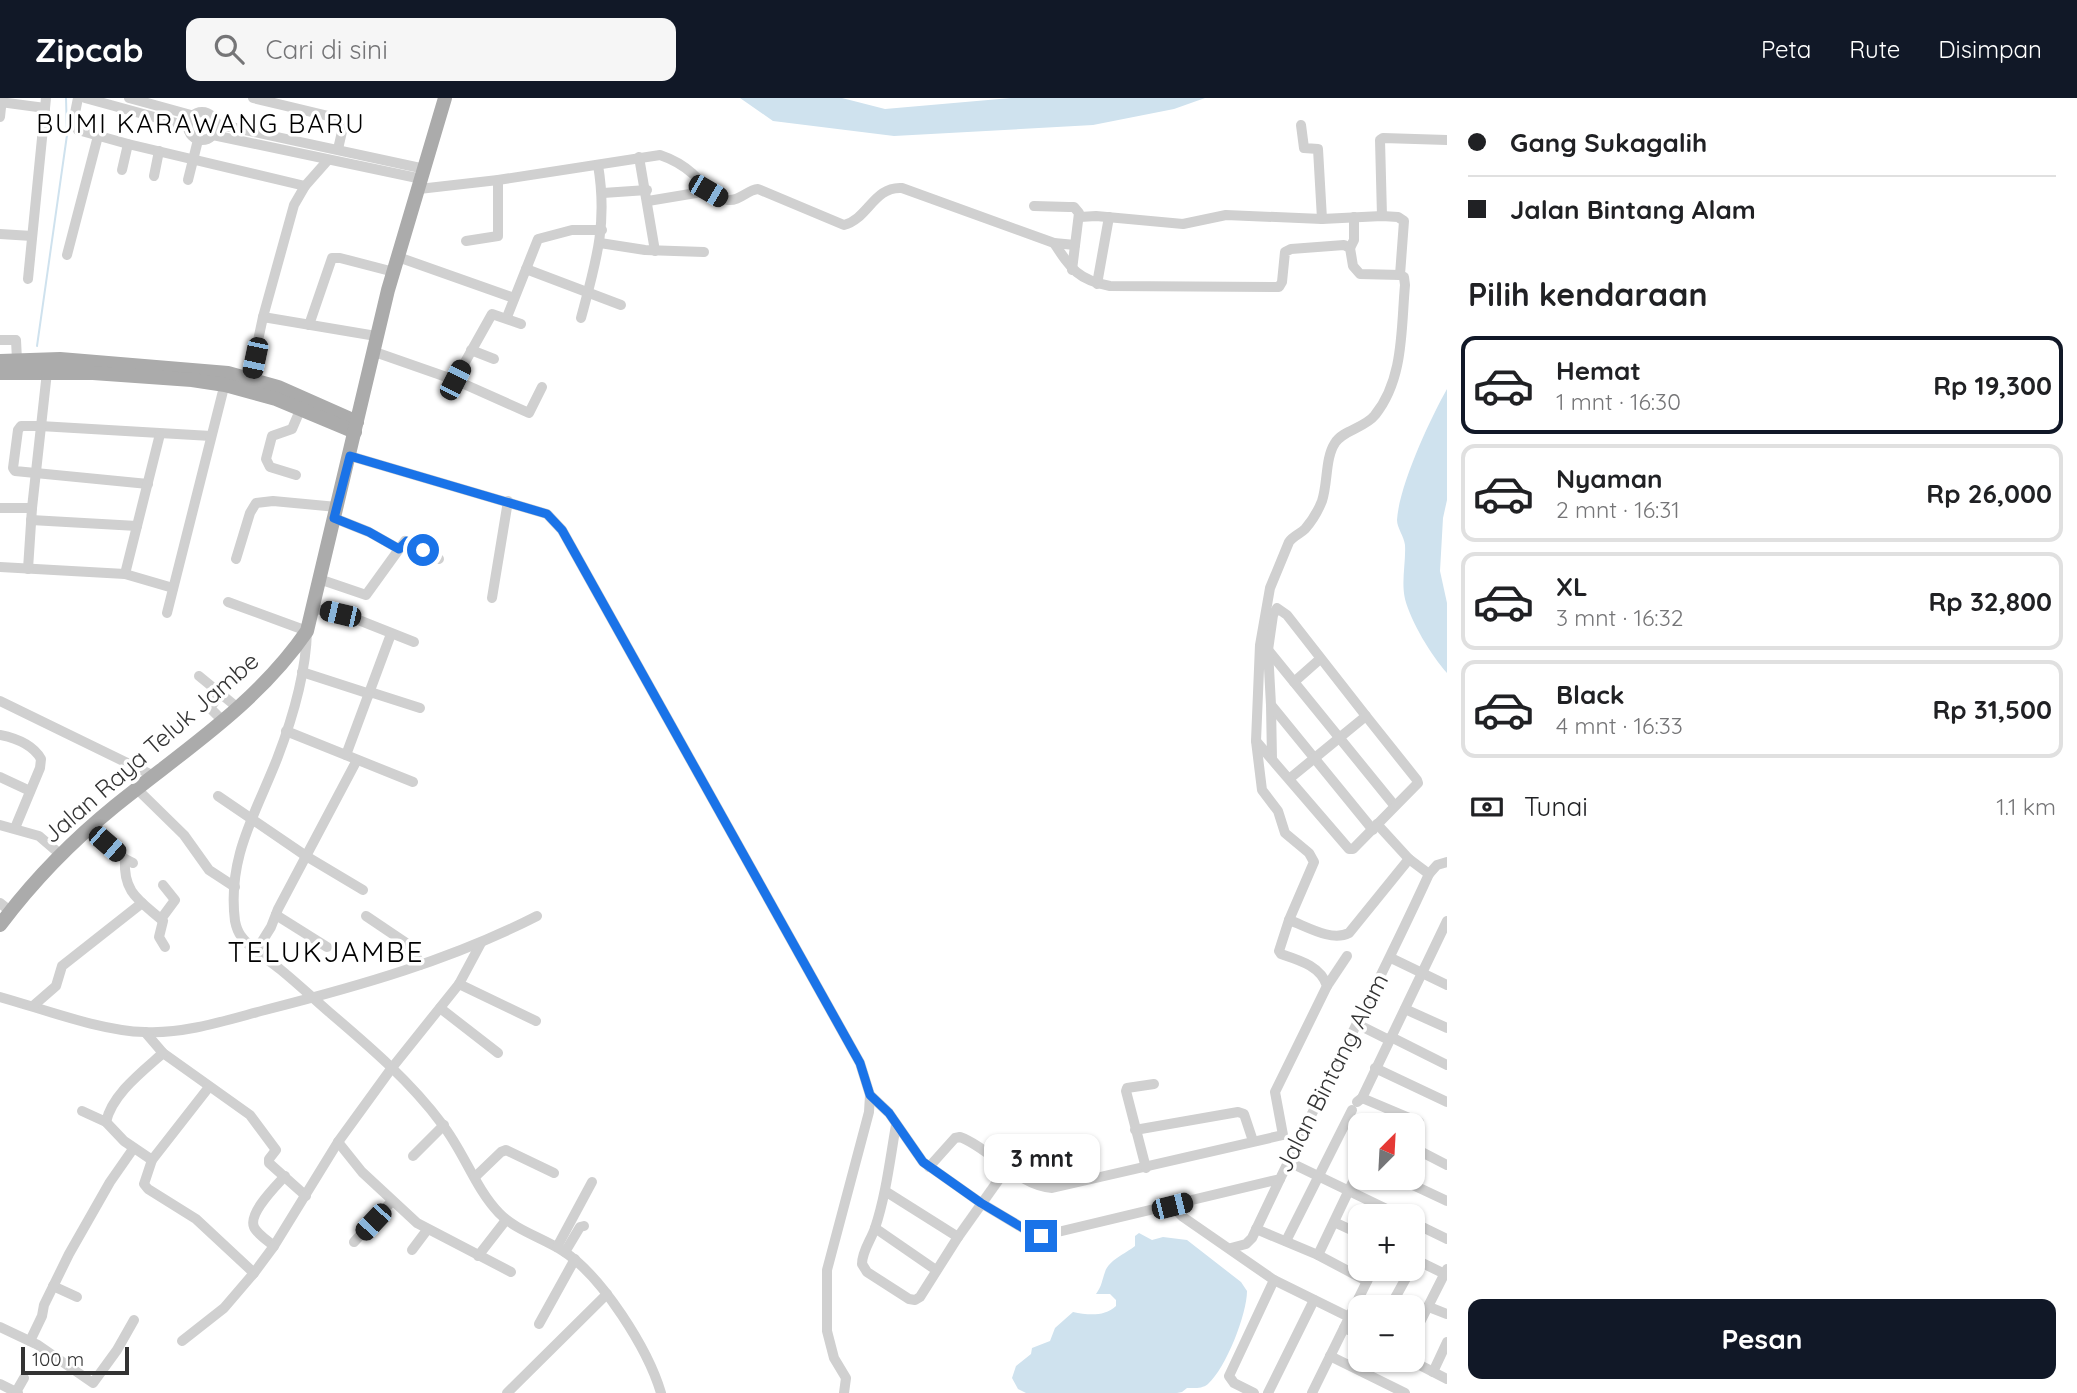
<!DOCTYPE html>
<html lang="id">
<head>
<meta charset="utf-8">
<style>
	body { margin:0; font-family:Quicksand,sans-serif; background:#f6f6f6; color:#202124; height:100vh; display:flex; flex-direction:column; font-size:26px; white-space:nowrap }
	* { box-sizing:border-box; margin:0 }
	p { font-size:23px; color:#757577 }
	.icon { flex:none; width:38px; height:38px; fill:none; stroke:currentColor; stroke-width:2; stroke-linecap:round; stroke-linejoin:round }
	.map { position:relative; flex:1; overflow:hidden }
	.panel { display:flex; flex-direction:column; background:#fff; width:630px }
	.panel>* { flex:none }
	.top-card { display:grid; align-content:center; height:154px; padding:0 21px; background:#fff }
	.needle { width:46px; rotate:24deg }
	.fabs { position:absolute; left:1348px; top:1015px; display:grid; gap:14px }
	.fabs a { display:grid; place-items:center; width:77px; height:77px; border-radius:14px; background:#fff; box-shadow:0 2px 5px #0004; font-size:35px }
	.scale { position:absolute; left:21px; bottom:18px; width:108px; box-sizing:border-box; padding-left:7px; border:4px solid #333; border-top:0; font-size:19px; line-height:24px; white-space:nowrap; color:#333; -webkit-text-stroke:5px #fff; paint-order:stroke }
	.end { position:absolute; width:32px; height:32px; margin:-16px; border:9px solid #1a73e8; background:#fff; box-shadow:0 0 0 4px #fff }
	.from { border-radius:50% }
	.bubble { position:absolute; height:49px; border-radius:14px; background:#fff; box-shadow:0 2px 5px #0004; font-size:23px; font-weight:700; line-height:49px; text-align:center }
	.car { position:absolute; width:21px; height:42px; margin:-21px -10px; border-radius:9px; box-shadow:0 0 5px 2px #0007; background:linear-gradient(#222 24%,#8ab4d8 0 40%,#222 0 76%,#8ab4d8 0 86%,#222 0) }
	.top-card b { display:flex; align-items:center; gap:24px; height:66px; font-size:26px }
	.top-card b+b { border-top:2px solid #e0e0e0 }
	.top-card i { width:18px; height:18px; background:#202124 }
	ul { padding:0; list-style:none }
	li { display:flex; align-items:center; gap:21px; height:98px; margin:0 14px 10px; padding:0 7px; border:4px solid #e0e0e0; border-radius:14px }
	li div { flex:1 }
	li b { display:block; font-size:26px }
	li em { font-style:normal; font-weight:700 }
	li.on { border-color:#111827 }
	li>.icon { width:63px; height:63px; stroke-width:1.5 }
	h2 { padding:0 21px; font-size:32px; line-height:84px }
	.pay { display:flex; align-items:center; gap:18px; height:77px; padding:0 21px; font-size:26px }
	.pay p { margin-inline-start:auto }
	.button { display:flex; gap:14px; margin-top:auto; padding:14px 21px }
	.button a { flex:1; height:80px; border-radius:14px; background:#111827; color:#fff; font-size:28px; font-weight:700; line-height:80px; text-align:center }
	header { display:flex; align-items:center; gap:42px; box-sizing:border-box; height:98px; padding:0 35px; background:#111827; color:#fff }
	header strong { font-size:33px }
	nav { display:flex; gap:38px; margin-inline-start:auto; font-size:24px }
	.search { width:490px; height:63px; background:#f6f6f6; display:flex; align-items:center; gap:18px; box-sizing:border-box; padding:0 24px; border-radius:14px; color:#757577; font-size:26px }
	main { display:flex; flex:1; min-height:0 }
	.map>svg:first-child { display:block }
	.water { fill:#cfe2ee }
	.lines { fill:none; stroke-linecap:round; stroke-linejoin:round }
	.stream { stroke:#cfe2ee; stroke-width:2 }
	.minor { stroke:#d0d0d0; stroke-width:10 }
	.major { stroke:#ababab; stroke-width:14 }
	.route { stroke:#1a73e8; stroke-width:9 }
	.labels { text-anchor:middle; stroke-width:7; stroke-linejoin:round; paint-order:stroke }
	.street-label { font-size:24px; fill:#333; stroke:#fff }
	.neighbourhood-label { font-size:26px; letter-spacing:2px; fill:#000; stroke:#fff }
	.quarter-label { font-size:28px; letter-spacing:2px; fill:#000; stroke:#fff }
</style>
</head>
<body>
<header>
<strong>Zipcab</strong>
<div class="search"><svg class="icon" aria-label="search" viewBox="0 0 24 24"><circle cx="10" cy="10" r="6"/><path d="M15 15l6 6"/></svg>Cari di sini</div>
<nav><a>Peta</a><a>Rute</a><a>Disimpan</a></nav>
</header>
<main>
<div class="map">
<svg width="1447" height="1295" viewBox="0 0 1447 1295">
	<rect width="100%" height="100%" fill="#fff"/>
	<g class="water">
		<path d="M740,0h102l43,11 126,-11h194l-31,11 -81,16 -199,11 -121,-15z"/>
		<path d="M1447,291v111l-4,18 -3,53 7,32v70c-16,-18 -36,-51 -42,-74 -4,-17 1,-37 0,-54 -1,-9 -8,-17 -8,-25 2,-34 33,-101 50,-131z"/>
		<path d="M1139,1135l13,7 11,-3 24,3 54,42 6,9c0,23 -21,77 -39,93 -6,5 -14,4 -21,4l-5,4 -5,1h-151l-8,-4 -6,-11 4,-12 15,-12 1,-6 18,-7 5,-13 18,-16c15,3 31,5 43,-6v-6l-6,-6h-14c6,-8 6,-14 9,-22 4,-12 20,-18 30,-26v-10z"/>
	</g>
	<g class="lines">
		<path class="stream" d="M37,248l30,-211 -1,-37"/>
		<g class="minor">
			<path d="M78,0l-5,25 5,7 50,14 177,42"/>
			<path d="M85,0l102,28"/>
			<path d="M129,0l62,17"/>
			<path d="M253,0l88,21 3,4 -6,26"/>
			<path d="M0,4l45,6"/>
			<circle cx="202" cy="28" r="14"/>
			<path d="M0,19l2,-19"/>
			<path d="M217,26l208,45"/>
			<path d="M1301,27l3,23 14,1 4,70"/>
			<path d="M213,37l209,44"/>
			<path d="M639,59l16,94"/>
			<path d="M328,62l-23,26 -11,19 -31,112 113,19"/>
			<path d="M122,72l6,-26"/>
			<path d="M154,78l5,-25"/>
			<path d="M188,82l10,-40"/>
			<path d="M419,91l79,-9 162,-25c12,4 23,10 33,19 12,10 18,24 35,26 12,1 19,-10 30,-11l86,36c24,-6 30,-39 58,-37l152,55 21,2"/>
			<path d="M603,95l44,-3"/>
			<path d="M648,103l60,-10"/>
			<path d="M1034,108l35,1h5l5,6 -7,57"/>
			<path d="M1382,118l-2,-76 3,-2 64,2"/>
			<path d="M0,136l32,2"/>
			<path d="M466,143l32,-5v-56"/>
			<path d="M600,145l45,7 59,2"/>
			<path d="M1054,145c17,26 24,37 56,43l169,1 3,-5 3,-30 6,-3 53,-4 6,3 3,18 7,8 40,1"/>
			<path d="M1350,150l4,-8v-23"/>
			<path d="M67,157l31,-119"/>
			<path d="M398,159l116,41"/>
			<path d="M526,171l95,36"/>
			<path d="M28,181l18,-181"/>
			<path d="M1097,186l12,-67"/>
			<path d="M507,219l31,-78 34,-9h30"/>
			<path d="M581,220c15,-56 27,-94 17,-153"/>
			<path d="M309,227l23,-67h8l54,14"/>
			<path d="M0,242h16l1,20"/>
			<path d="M471,252l23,9"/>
			<path d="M372,253l83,29 74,33 13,-26"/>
			<path d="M250,280l13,-61"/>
			<path d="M455,282l37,-66 29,10"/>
			<path d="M350,358l197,58 15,16 298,533 10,32 -1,17 -42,158v61l7,27 12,20 -2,15"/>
			<path d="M296,377l-26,-8 -4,-8 6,-23 20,-7 9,-21"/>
			<path d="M148,386l-133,-13 -2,-3 5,-38 3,-4h19l171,10"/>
			<path d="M0,410h32"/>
			<path d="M334,420l35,14 30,17"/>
			<path d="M31,422l106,6"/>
			<path d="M236,461l14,-46 6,-10 17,-2 64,6"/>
			<path d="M0,469l125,7 48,14"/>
			<path d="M28,471l4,-61 15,-136"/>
			<path d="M125,476l35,-140"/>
			<path d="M319,481l47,16 39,-54 34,18"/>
			<path d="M492,500l16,-97"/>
			<path d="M228,504l79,29c-1,42 -15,89 -30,128 -22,56 -50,99 -42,162 1,5 3,11 6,15 10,14 27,23 40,34 17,14 32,28 48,42 40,34 82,70 113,112 22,28 33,64 57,89 16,17 44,25 64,38 39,25 85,98 98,142"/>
			<path d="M312,510l44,11 58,23"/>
			<path d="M167,515l56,-222"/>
			<path d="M1268,552l126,155"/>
			<path d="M302,574l68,22"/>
			<path d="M199,578l39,32"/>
			<path d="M1294,584l26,-23"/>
			<path d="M370,594l50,16"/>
			<path d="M221,595l-11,15 14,14"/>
			<path d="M0,603l154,75"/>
			<path d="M1271,607l1,54"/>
			<path d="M1366,618l-79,-101 -10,-7 -4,7 -5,35 3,55 102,125"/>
			<path d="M286,633l127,51"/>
			<path d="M0,637c15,3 33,10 41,24l-1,9 -25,60"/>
			<path d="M1256,643l93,108h4l65,-66 -1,-3 -51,-64 -77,63"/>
			<path d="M346,657l45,-121"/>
			<path d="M0,679l30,14"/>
			<path d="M137,691l47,46 25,35 26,17"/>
			<path d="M218,698l88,60 57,34"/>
			<path d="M1377,726l32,35 20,15"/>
			<path d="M0,727l39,11 22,19"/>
			<path d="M89,730l36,31 8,4"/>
			<path d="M125,761c-2,34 14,41 38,62l-4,16 6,10"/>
			<path d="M0,805l10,8"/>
			<path d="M276,817l51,32"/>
			<path d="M366,818l46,31 8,18"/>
			<path d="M161,821l14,-19 -12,-15"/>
			<path d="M1289,822c17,6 42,22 60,13l60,-74"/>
			<path d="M256,853l15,-24 7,-18 79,-149"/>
			<path d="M1391,860l56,27"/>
			<path d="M459,886l77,37"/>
			<path d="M1327,888l20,-30"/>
			<path d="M0,899c43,12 101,34 145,35 40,2 82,-12 120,-22 94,-24 186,-50 272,-94"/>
			<path d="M33,908l23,-20 6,-20 80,-63"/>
			<path d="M440,910l58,45"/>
			<path d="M1405,911l42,19"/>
			<path d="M1357,926l32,16"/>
			<path d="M145,934l18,21 87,62 26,35 -7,9v4l37,33"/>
			<path d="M1391,939l56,28"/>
			<path d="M1375,970l72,34"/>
			<path d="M209,989l-57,73 -8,24 4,5 48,30 58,54"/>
			<path d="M870,997l19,18 34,49 58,41 52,31 8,2 239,-57c49,-102 102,-202 149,-305l8,-9 10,-3"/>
			<path d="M1362,1000l57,24"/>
			<path d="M1357,1004l5,-4 85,-177"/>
			<path d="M82,1013l24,11 18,19 28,19"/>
			<path d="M106,1024c6,-28 37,-51 57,-69"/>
			<path d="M1135,1032l103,-18 6,2 9,27"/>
			<path d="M338,1044l24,30 55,51 94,49"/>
			<path d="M1412,1049l35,18"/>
			<path d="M413,1058l31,-31"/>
			<path d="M1289,1064l112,54"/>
			<path d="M929,1069l26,-29 5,-1c30,11 58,49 92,51l231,-53 -8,-43 52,-106c-6,-20 -28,-26 -46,-32l-2,-3 10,-31 25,-58 -5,-9 -24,-20 -7,-22 -16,-21 -6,-49 4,-96 10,-57 19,-46c4,-6 11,-8 16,-13 7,-8 13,-18 17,-28 6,-18 3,-43 13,-58 8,-13 30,-15 40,-28 29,-36 26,-86 30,-130l-1,-8 -4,-2 4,-54 -6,-4 -16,-1 -60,3 -96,-4 -43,9 -87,-8 -16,1"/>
			<path d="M1146,1070l-20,-77 1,-3 27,-4"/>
			<path d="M475,1079l26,-25 5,-2 48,23"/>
			<path d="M1398,1080l49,23"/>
			<path d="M885,1093l73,46 -38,60 -5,3 -6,-1 -42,-27 -5,-8c0,-13 9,-24 13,-36 11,-33 15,-69 21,-103"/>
			<path d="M1172,1108l11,11 91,63 75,37"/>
			<path d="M1334,1124l26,12"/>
			<path d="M1412,1124l35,17"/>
			<path d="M875,1130l61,42"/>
			<path d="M1256,1131l62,26 49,26"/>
			<path d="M958,1139l49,-69"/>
			<path d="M1286,1143l66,-131"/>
			<path d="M354,1144l38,-41"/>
			<path d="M274,1148c-6,-5 -17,-12 -20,-19 -6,-14 22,-41 31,-51"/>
			<path d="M557,1149l35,-65"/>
			<path d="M1231,1150l15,-4 6,-6 28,-59"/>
			<path d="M412,1152l15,-20"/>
			<path d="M565,1154l15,-25 4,-1"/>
			<path d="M1318,1157l42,-88"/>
			<path d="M478,1158l28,-36"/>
			<path d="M1412,1160l35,17"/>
			<path d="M53,1188l24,11"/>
			<path d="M1359,1200l18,9"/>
			<path d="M1390,1209l21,-38"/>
			<path d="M1429,1209l18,7"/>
			<path d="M539,1226l36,-65"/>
			<path d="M0,1229l38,18 55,38 24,-33 17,-30"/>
			<path d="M1344,1230l16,7"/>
			<path d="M1412,1240l35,-69"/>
			<path d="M30,1243l12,-25 2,-11 25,-51 41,-72 23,-33"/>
			<path d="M182,1243l42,-33 30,-35 20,-27 64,-104 53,-73 68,-85 22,-41"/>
			<path d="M1330,1258l75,37"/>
			<path d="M1410,1262l37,19"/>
			<path d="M1433,1274l14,-30"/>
			<path d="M0,1286l18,9"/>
			<path d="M16,1294l8,-14"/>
			<path d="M507,1295l100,-99"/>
			<path d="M1254,1295l-20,-10 -5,-7 45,-96"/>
			<path d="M1268,1295l46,-93"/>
			<path d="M1312,1295l61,-124"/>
		</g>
		<g class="major">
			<path d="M0,263l60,-2 168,14 50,14 79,35"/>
			<path d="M0,275h93l99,7 33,5 51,14 79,33"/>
			<path d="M0,827c33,-44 72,-84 115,-119 68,-55 142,-102 192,-175l81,-341 57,-192"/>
		</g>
	</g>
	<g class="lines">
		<path class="route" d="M423,452l-16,-9 -8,8 -30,-17 -35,-14 16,-62 197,58 15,16 298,533 10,32 19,18 34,49 58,41 52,31 8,2"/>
	</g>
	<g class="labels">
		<g class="street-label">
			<text transform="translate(151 650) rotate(-41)" y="8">Jalan Raya Teluk Jambe</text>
			<text transform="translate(1332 975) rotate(-63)" y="8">Jalan Bintang Alam</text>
		</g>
		<g class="neighbourhood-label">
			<text x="201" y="35">BUMI KARAWANG BARU</text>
		</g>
		<g class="quarter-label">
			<text x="326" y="864">TELUKJAMBE</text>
		</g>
	</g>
</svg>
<div class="fabs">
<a><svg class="needle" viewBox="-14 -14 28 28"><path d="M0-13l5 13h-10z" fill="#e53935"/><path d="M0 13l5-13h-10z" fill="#757577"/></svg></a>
<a>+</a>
<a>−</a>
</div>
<div class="scale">100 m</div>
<i class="end from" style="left:423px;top:452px"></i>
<i class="end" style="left:1041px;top:1138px"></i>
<div class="bubble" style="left:984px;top:1036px;width:116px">3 mnt</div>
<i class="car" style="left:708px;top:93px;rotate:120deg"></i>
<i class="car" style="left:255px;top:260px;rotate:192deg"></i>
<i class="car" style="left:455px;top:282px;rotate:27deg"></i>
<i class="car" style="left:340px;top:516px;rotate:283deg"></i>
<i class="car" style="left:107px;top:746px;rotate:131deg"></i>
<i class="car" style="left:1172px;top:1108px;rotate:76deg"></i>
<i class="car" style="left:373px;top:1124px;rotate:223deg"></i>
</div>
<section class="panel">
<div class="top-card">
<b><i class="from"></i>Gang Sukagalih</b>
<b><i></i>Jalan Bintang Alam</b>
</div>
<h2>Pilih kendaraan</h2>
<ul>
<li class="on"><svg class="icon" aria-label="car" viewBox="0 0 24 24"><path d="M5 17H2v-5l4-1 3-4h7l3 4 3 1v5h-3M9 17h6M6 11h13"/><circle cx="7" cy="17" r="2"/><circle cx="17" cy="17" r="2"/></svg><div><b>Hemat</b><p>1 mnt · 16:30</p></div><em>Rp 19,300</em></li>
<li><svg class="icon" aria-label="car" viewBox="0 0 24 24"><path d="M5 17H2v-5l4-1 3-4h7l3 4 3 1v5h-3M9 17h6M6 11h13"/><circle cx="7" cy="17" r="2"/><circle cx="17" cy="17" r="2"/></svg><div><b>Nyaman</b><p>2 mnt · 16:31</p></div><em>Rp 26,000</em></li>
<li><svg class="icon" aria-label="car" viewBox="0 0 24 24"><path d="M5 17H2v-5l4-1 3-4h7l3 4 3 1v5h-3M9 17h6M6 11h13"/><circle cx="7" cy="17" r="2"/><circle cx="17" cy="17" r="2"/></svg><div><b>XL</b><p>3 mnt · 16:32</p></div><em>Rp 32,800</em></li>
<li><svg class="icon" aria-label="car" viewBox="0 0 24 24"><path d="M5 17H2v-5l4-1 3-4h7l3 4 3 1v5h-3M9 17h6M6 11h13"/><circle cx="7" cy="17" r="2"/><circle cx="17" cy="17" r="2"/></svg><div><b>Black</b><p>4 mnt · 16:33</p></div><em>Rp 31,500</em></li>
</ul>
<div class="pay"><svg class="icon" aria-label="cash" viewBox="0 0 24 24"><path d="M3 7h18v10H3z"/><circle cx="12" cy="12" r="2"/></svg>Tunai<p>1.1 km</p></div>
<div class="button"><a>Pesan</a></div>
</section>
</main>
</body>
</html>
